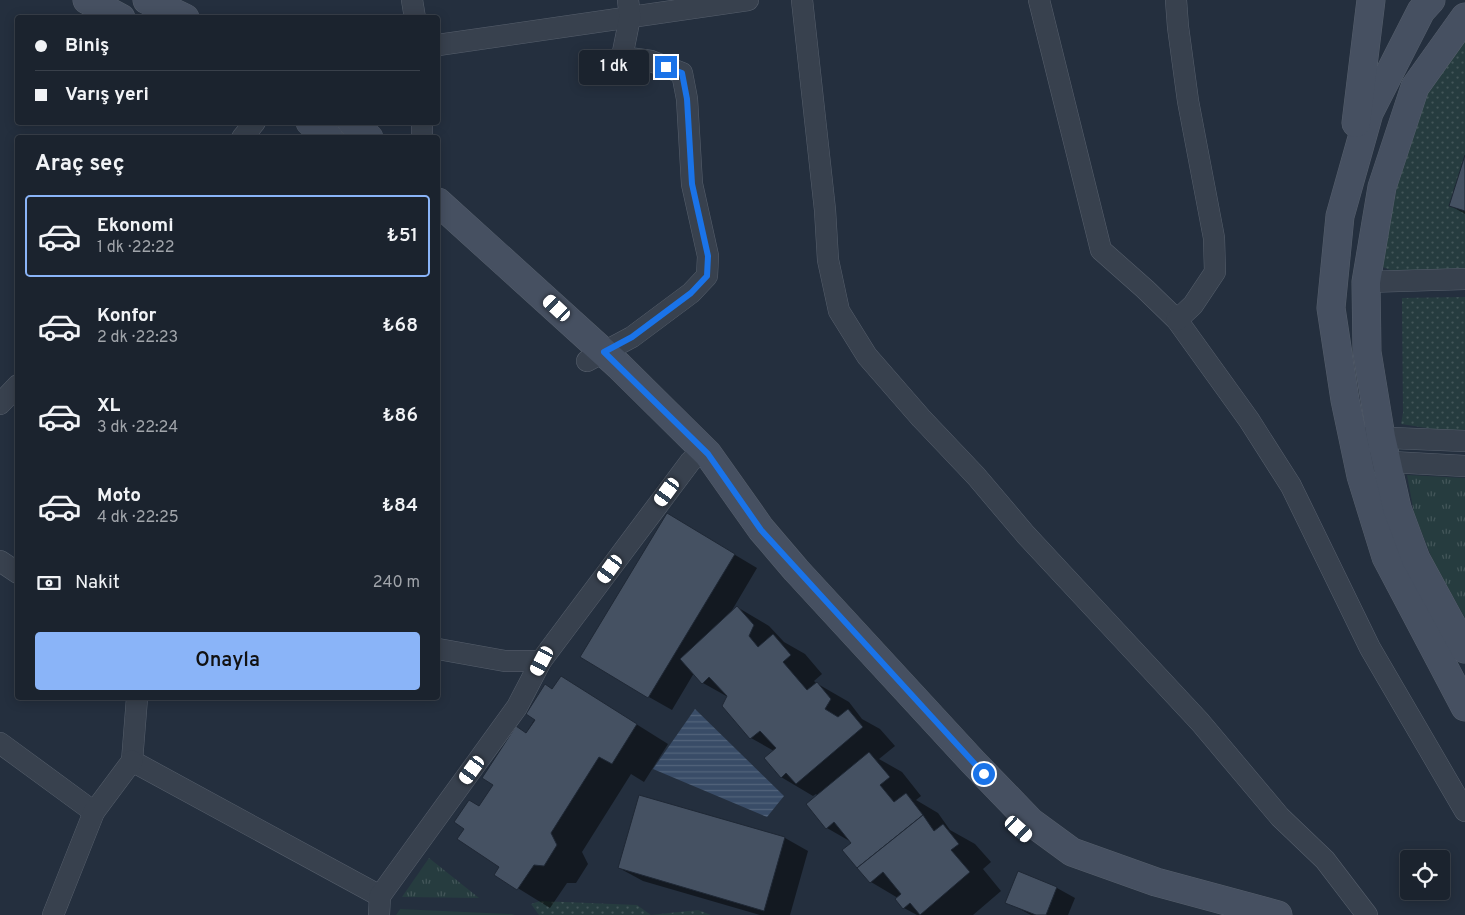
<!DOCTYPE html>
<html lang="tr">
<head>
<meta charset="utf-8">
<style>
	body { margin:0; font-family:Overpass,sans-serif; background:#282f3a; color:#f1f3f6; height:100vh; display:flex; flex-direction:column; font-size:19px; white-space:nowrap }
	* { box-sizing:border-box; margin:0 }
	p { font-size:16px; color:#a0a4aa }
	.icon { flex:none; width:28px; height:28px; fill:none; stroke:currentColor; stroke-width:2; stroke-linecap:round; stroke-linejoin:round }
	.map { position:relative; flex:1; overflow:hidden }
	.panel { position:absolute; left:15px; top:135px; width:425px; height:565px; display:flex; flex-direction:column; background:#1b232e; border-radius:5px; box-shadow:0 2px 12px #0003,0 0 0 1px #39404a }
	.panel>* { flex:none }
	.top-card { position:absolute; left:15px; top:15px; width:425px; height:110px; border-radius:5px; box-shadow:0 2px 12px #0003,0 0 0 1px #39404a; display:grid; align-content:center; height:110px; padding:0 20px; background:#1b232e }
	.fabs { position:absolute; left:1400px; top:850px; display:grid; gap:10px }
	.fabs a { display:grid; place-items:center; width:50px; height:50px; border-radius:5px; background:#1b232e; box-shadow:0 2px 12px #0003,0 0 0 1px #39404a; font-size:25px }
	.end { position:absolute; width:22px; height:22px; margin:-11px; border:6px solid #1a73e8; background:#fff; box-shadow:0 0 0 2px #fff }
	.from { border-radius:50% }
	.bubble { position:absolute; height:35px; border-radius:5px; background:#1b232e; box-shadow:0 2px 12px #0003,0 0 0 1px #39404a; font-size:16px; font-weight:600; line-height:35px; text-align:center }
	.car { position:absolute; width:15px; height:30px; margin:-15px -8px; border-radius:6px; box-shadow:0 0 4px 1px #0007; background:linear-gradient(#fff 24%,#345 0 40%,#fff 0 76%,#345 0 86%,#fff 0) }
	.top-card b { display:flex; align-items:center; gap:18px; height:48px; font-size:19px }
	.top-card b+b { border-top:1px solid #39404a }
	.top-card i { width:12px; height:12px; background:#f1f3f6 }
	ul { padding:0; list-style:none }
	li { display:flex; align-items:center; gap:15px; height:82px; margin:0 10px 8px; padding:0 10px; border:2px solid transparent; border-radius:5px }
	li div { flex:1 }
	li b { display:block; font-size:19px }
	li em { font-style:normal; font-weight:600 }
	li.active { border-color:#8ab4f8 }
	li>.icon { width:45px; height:45px; stroke-width:1.5 }
	h2 { padding:0 20px; font-size:22px; line-height:60px }
	.pay { display:flex; align-items:center; gap:12px; height:55px; padding:0 20px; font-size:19px }
	.pay p { margin-inline-start:auto }
	.action { display:flex; gap:10px; margin-top:auto; padding:10px 20px }
	.action a { flex:1; height:58px; border-radius:5px; background:#8ab4f8; color:#111; font-size:20px; font-weight:600; line-height:58px; text-align:center }
	.map>svg:first-child { display:block }
	.grass { fill:url(#grass-dots) }
	.park { fill:url(#park-tufts) }
	.pitch { fill:#263c3f }
	.water { fill:url(#water-rules) }
	.shadow { fill:#0007 }
	.building { fill:#455162; stroke:#1f2835 }
	.lines { fill:none; stroke-linecap:round; stroke-linejoin:round }
	.street-casing { stroke:#565f6c; stroke-width:22 }
	.secondary-casing { stroke:#565f6c; stroke-width:29 }
	.street { stroke:#38414e; stroke-width:21 }
	.secondary { stroke:#465061; stroke-width:28 }
	.route { stroke:#1a73e8; stroke-width:6 }
</style>
</head>
<body>
<div class="map">
<svg width="1465" height="915" viewBox="0 0 1465 915">
	<defs>
		<pattern id="grass-dots" width="8" height="8" patternUnits="userSpaceOnUse" patternTransform="scale(1.25)"><rect width="8" height="8" fill="#263c3f"/><path d="M2 2h.1M6 6h.1" fill="none" stroke="#435659" stroke-width="1.8" stroke-linecap="round"/></pattern>
		<pattern id="park-tufts" width="24" height="20" patternUnits="userSpaceOnUse" patternTransform="scale(1.25)"><rect width="24" height="20" fill="#263c3f"/><path d="M3 7l-1-3M5 7V3M7 7l1-3M15 17l-1-3M17 17v-4M19 17l1-3" fill="none" stroke="#435659"/></pattern>
		<pattern id="water-rules" width="6" height="5" patternUnits="userSpaceOnUse" patternTransform="scale(1.25)"><rect width="6" height="5" fill="#394c67"/><path d="M0 2.5h6" fill="none" stroke="#53647b"/></pattern>
	</defs>
	<rect width="100%" height="100%" fill="#242f3e"/>
	<g class="grass">
		<path d="M1465,31v237l-72,3 -13,-5 23,-107 17,-66z"/>
		<path d="M1465,297v137l-64,-10 2,-11 -1,-115z"/>
		<path d="M540,901l97,4 14,10 47,-5 13,5h-172l-8,-11z"/>
	</g>
	<g class="park">
		<path d="M1407,475l58,3v140l-32,-57 -19,-48z"/>
		<path d="M429,858l50,40 -77,-1z"/>
	</g>
	<path class="pitch" d="M400,909l112,5 3,1h-119z"/>
	<path class="water" d="M695,709l89,87 -17,21 -114,-48z"/>
	<g class="shadow">
		<path d="M1465,160v54l-14,-8z"/>
		<path d="M690,528l67,40 -26,44 6,-5 32,19 15,16 21,12 17,20 -8,7 2,2 33,19 13,17 18,10 15,17 -16,13 23,13 19,24 -5,4 22,13 12,17 25,14 16,18 -8,7 18,22 -28,24h-56l-13,-7 -6,-10 -27,-16 -27,-32 9,-7 -26,-15 -9,-32 -2,-2 -3,2 -32,-19 -7,-26 -23,-13 -28,-32 5,-9 -25,-14 -9,-10 -22,37 -23,-13z"/>
		<path d="M561,677l107,67 -24,38 -13,-8 -49,78 6,12 -12,19h-9l-17,25 -55,-34 5,-7 -20,-60z"/>
		<path d="M785,838l23,13 -18,64h-30l-117,-34 -24,-13z"/>
		<path d="M1019,873l38,15 18,10 -7,17h-37l-24,-13z"/>
	</g>
	<g class="building">
		<path d="M1465,155v56l-16,-5z"/>
		<path d="M667,513l68,41 -87,144 -68,-41z"/>
		<path d="M737,606l17,19 -5,11 9,11 15,-13 18,21 -8,7 24,28 10,-8 14,17 -6,10 13,8 10,-8 15,18 -67,57 -10,-11 -5,5 -17,-20 12,-10 -16,-17 -10,8 -28,-33 5,-10 -18,-19 -7,7 -22,-25z"/>
		<path d="M561,676l76,48 -25,40 -13,-7 -48,76 6,12 -13,21 -10,-1 -17,25 -23,-15 5,-8 -42,-28 7,-10 -10,-7 15,-22 10,6 14,-21 -11,-7 34,-52 10,7 9,-13 -9,-6 19,-30 7,5z"/>
		<path d="M869,752l21,25 -10,8 14,17 12,-9 17,22 -66,53 -15,-18 9,-7 -17,-21 -8,7 -20,-25z"/>
		<path d="M639,795l146,42 -21,74 -146,-43z"/>
		<path d="M923,815l11,16 9,-7 16,20 -8,6 19,22 -50,43 -10,-12 -7,6 -8,-10 6,-5 -18,-22 -13,11 -13,-15z"/>
		<path d="M1018,871l39,16 -11,28h-10l-31,-12z"/>
	</g>
	<g class="lines">
		<defs>
			<g id="street">
				<path d="M412,0l3,18"/>
				<path d="M802,0l23,210 3,50 11,51 28,45 54,62 55,58 50,59 174,187 80,95 45,43 42,55"/>
				<path d="M1039,0l62,250 44,39 32,31 72,100 42,66 79,162 95,163"/>
				<path d="M1176,0l2,27 10,74 26,137 1,34 -22,33 -16,15"/>
				<path d="M438,45l310,-45"/>
				<path d="M422,122v16"/>
				<path d="M242,138l13,-16"/>
				<path d="M1366,282l99,-3"/>
				<path d="M587,361l45,-24 59,-44 16,-17 1,-20 -16,-72 -5,-85 -5,-26 -31,-12 -29,-4 8,-40 -2,-17"/>
				<path d="M0,404l18,-19"/>
				<path d="M1368,437l97,4"/>
				<path d="M1373,461l92,5"/>
				<path d="M0,561l18,12"/>
				<path d="M438,649l67,12h36"/>
				<path d="M137,698l-5,63 248,135"/>
				<path d="M0,743l94,69"/>
				<path d="M53,915l41,-103 38,-51"/>
				<path d="M379,915l1,-19 137,-189 24,-46 149,-199 13,-13"/>
			</g>
			<g id="secondary">
				<path d="M87,0l34,18"/>
				<path d="M147,0l38,18"/>
				<path d="M1431,0l-10,11 -52,102 -29,103 -9,92 14,92 16,76 25,81 79,150"/>
				<path d="M1465,17l-50,70 -33,100 -16,95 1,70 14,85 16,71 19,51 49,90"/>
				<path d="M310,122l19,16"/>
				<path d="M352,122l17,16"/>
				<path d="M1356,123l15,-123"/>
				<path d="M438,202l181,164 89,88 53,75 35,41 177,192 58,60 41,30 84,30 122,33"/>
			</g>
		</defs>
		<use href="#street" class="street-casing"/>
		<use href="#secondary" class="secondary-casing"/>
		<use href="#street" class="street"/>
		<use href="#secondary" class="secondary"/>
	</g>
	<g class="lines">
		<path class="route" d="M666,67l16,6 5,26 5,85 16,72 -1,20 -16,17 -59,44 -28,15 104,102 53,76 223,244"/>
	</g>
</svg>
<div class="fabs">
<a><svg class="icon" aria-label="locate" viewBox="0 0 24 24"><circle cx="12" cy="12" r="6"/><path d="M12 2v4M12 18v4M2 12h4M18 12h4"/></svg></a>
</div>
<i class="end from" style="left:984px;top:774px"></i>
<i class="end" style="left:666px;top:67px"></i>
<div class="bubble" style="left:579px;top:50px;width:70px">1 dk</div>
<i class="car" style="left:557px;top:308px;rotate:313deg"></i>
<i class="car" style="left:667px;top:492px;rotate:216deg"></i>
<i class="car" style="left:610px;top:569px;rotate:216deg"></i>
<i class="car" style="left:542px;top:661px;rotate:208deg"></i>
<i class="car" style="left:472px;top:770px;rotate:216deg"></i>
<i class="car" style="left:1019px;top:829px;rotate:132deg"></i>
<div class="top-card">
<b><i class="from"></i>Biniş</b>
<b><i></i>Varış yeri</b>
</div>
<section class="panel">
<h2>Araç seç</h2>
<ul>
<li class="active"><svg class="icon" aria-label="car" viewBox="0 0 24 24"><path d="M5 17H2v-5l4-1 3-4h7l3 4 3 1v5h-3M9 17h6M6 11h13"/><circle cx="7" cy="17" r="2"/><circle cx="17" cy="17" r="2"/></svg><div><b>Ekonomi</b><p>1 dk · 22:22</p></div><em>₺51</em></li>
<li><svg class="icon" aria-label="car" viewBox="0 0 24 24"><path d="M5 17H2v-5l4-1 3-4h7l3 4 3 1v5h-3M9 17h6M6 11h13"/><circle cx="7" cy="17" r="2"/><circle cx="17" cy="17" r="2"/></svg><div><b>Konfor</b><p>2 dk · 22:23</p></div><em>₺68</em></li>
<li><svg class="icon" aria-label="car" viewBox="0 0 24 24"><path d="M5 17H2v-5l4-1 3-4h7l3 4 3 1v5h-3M9 17h6M6 11h13"/><circle cx="7" cy="17" r="2"/><circle cx="17" cy="17" r="2"/></svg><div><b>XL</b><p>3 dk · 22:24</p></div><em>₺86</em></li>
<li><svg class="icon" aria-label="car" viewBox="0 0 24 24"><path d="M5 17H2v-5l4-1 3-4h7l3 4 3 1v5h-3M9 17h6M6 11h13"/><circle cx="7" cy="17" r="2"/><circle cx="17" cy="17" r="2"/></svg><div><b>Moto</b><p>4 dk · 22:25</p></div><em>₺84</em></li>
</ul>
<div class="pay"><svg class="icon" aria-label="cash" viewBox="0 0 24 24"><path d="M3 7h18v10H3z"/><circle cx="12" cy="12" r="2"/></svg>Nakit<p>240 m</p></div>
<div class="action"><a>Onayla</a></div>
</section>
</div>
</body>
</html>
